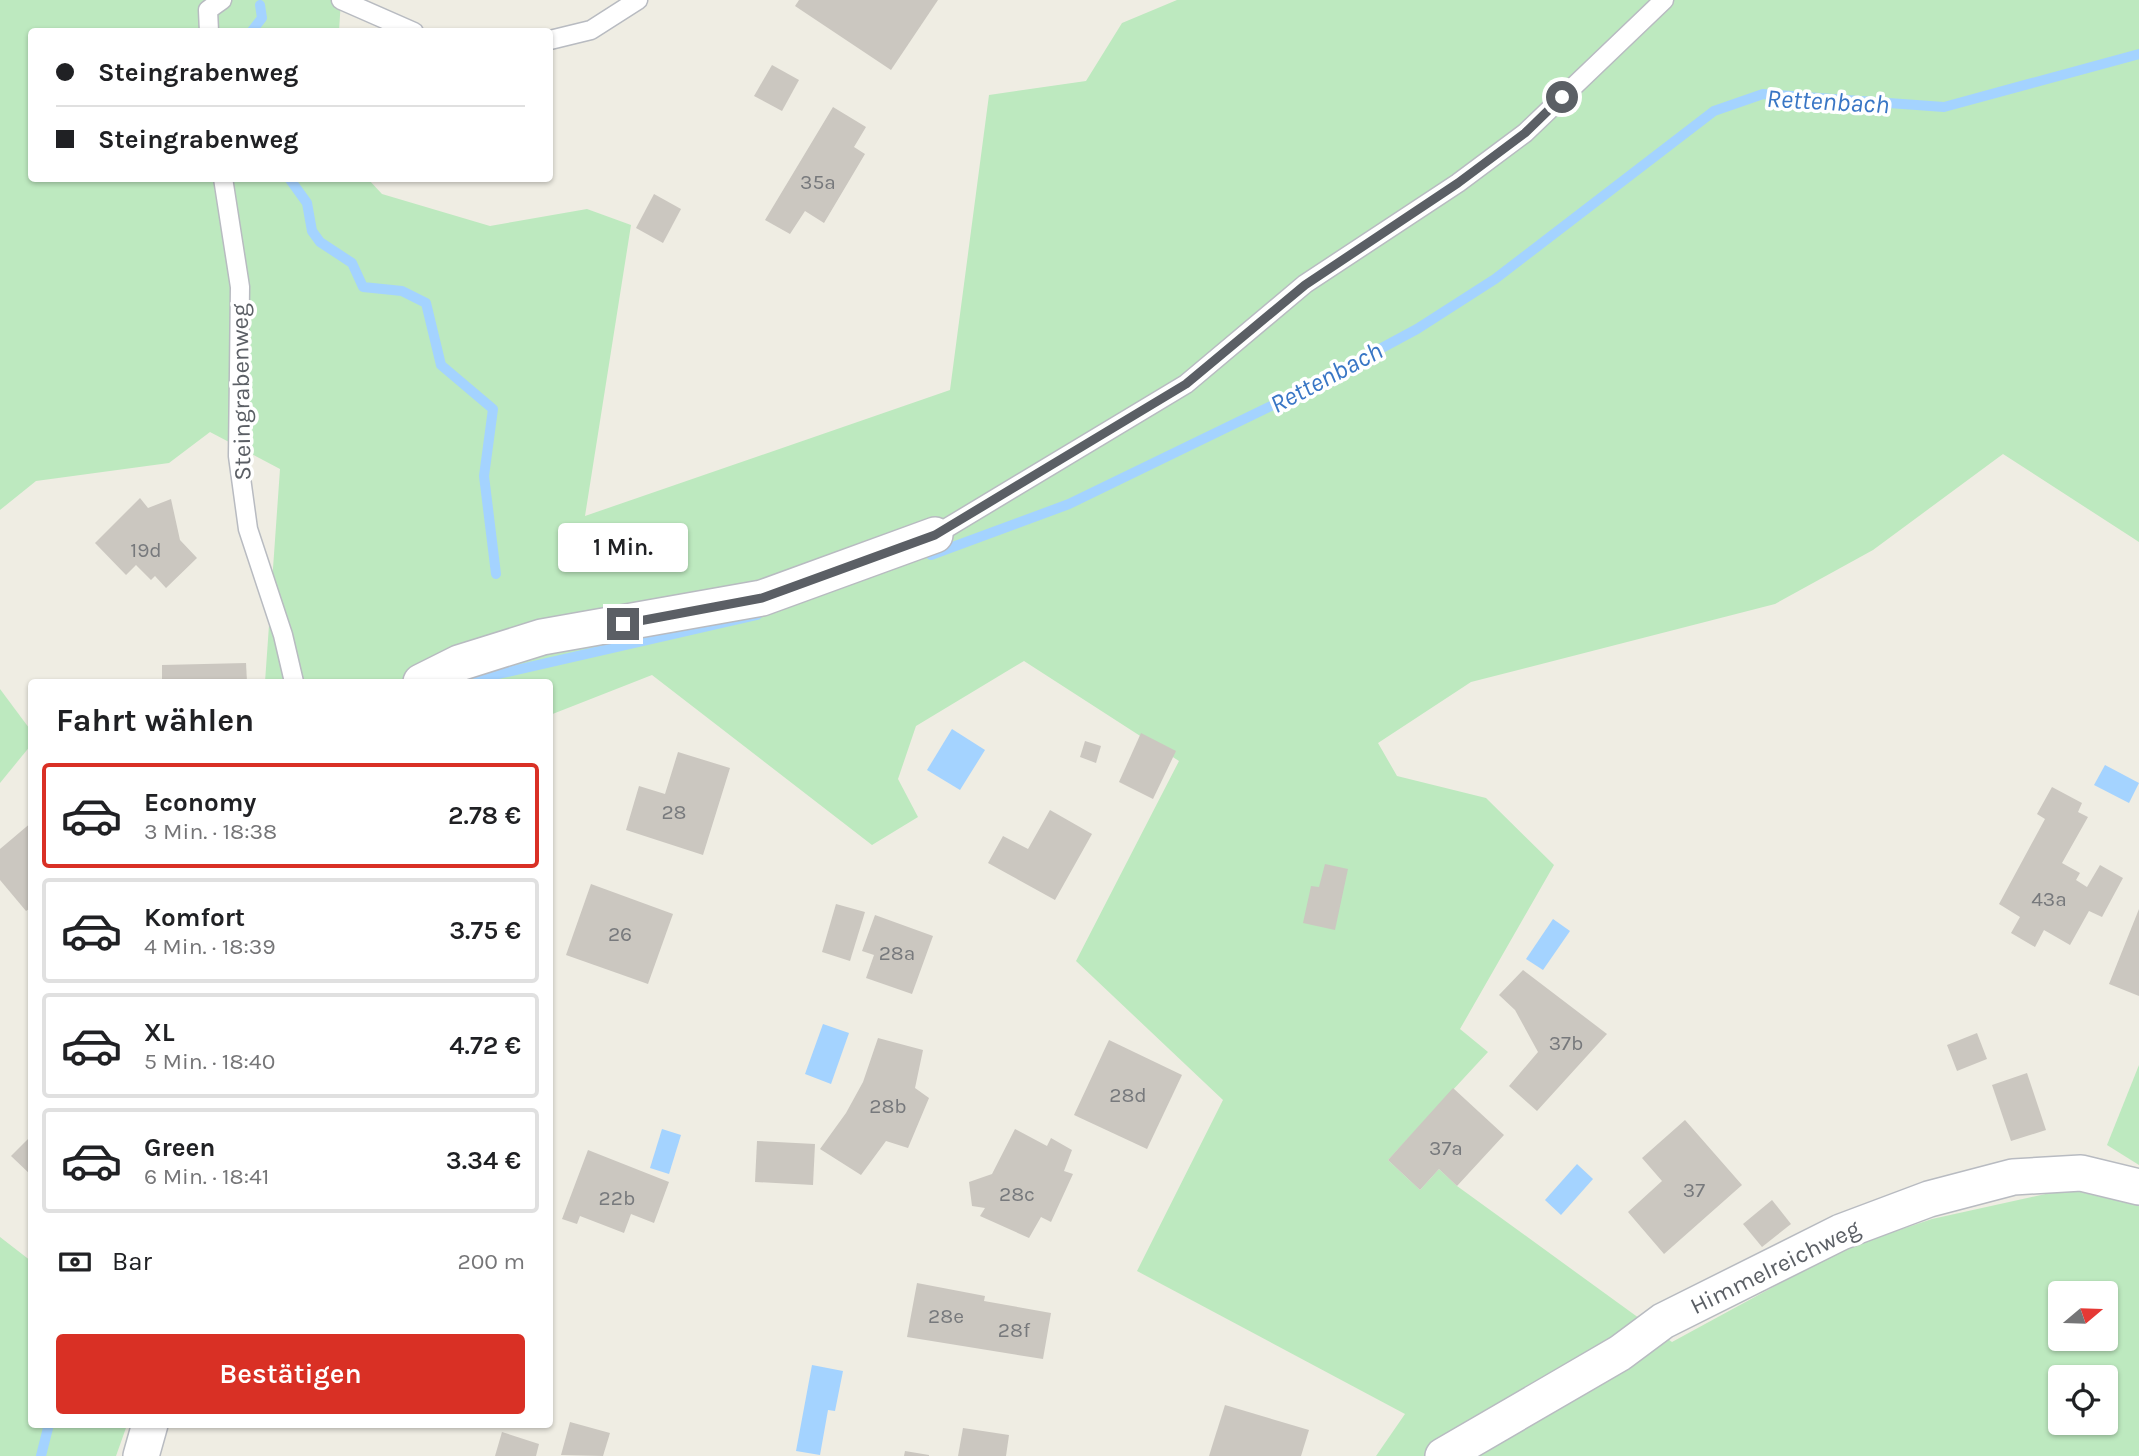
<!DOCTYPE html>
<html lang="de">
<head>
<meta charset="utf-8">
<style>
	body { margin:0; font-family:Karla,sans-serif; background:#f6f6f6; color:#202124; height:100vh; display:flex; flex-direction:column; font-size:26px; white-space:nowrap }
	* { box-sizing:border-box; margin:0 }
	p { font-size:23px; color:#757577 }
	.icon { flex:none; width:38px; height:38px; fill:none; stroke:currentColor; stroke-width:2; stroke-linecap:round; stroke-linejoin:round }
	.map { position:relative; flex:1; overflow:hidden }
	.sheet { position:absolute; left:28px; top:679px; width:525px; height:749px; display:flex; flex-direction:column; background:#fff; border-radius:7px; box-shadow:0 2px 5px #0004 }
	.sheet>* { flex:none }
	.hud { position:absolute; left:28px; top:28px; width:525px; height:154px; border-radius:7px; box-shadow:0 2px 5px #0004; display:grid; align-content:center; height:154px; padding:0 28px; background:#fff }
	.needle { width:46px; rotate:71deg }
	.buttons { position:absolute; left:2048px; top:1281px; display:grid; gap:14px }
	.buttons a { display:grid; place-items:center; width:70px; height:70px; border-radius:7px; background:#fff; box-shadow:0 2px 5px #0004; font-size:35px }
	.end { position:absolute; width:32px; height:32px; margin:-16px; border:9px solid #5b5f65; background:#fff; box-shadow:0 0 0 4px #fff }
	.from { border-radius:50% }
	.bubble { position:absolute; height:49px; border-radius:7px; background:#fff; box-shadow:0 2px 5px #0004; font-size:23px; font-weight:600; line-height:49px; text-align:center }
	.hud b { display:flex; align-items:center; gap:24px; height:66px; font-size:26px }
	.hud b+b { border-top:2px solid #e0e0e0 }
	.hud i { width:18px; height:18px; background:#202124 }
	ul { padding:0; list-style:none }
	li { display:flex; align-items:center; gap:21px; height:105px; margin:0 14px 10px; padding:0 14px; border:4px solid #e0e0e0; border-radius:7px }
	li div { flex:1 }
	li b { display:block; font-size:26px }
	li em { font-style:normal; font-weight:600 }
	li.current { border-color:#d93025 }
	li>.icon { width:63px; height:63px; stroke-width:1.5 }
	h2 { padding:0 28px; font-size:32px; line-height:84px }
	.pay { display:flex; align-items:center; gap:18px; height:77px; padding:0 28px; font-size:26px }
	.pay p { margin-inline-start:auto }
	.button { display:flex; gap:14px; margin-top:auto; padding:14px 28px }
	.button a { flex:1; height:80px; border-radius:7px; background:#d93025; color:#fff; font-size:28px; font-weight:600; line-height:80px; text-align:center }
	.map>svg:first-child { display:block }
	.green { fill:#bde9bf; fill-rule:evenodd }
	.water { fill:#a4d3ff }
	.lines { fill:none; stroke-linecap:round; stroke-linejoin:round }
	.stream { stroke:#a4d3ff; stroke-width:10 }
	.building { fill:#cbc7c0 }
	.service-casing { stroke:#b8bbc1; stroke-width:21 }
	.minor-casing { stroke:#b8bbc1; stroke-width:38 }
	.service { stroke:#fff; stroke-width:18 }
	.minor { stroke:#fff; stroke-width:35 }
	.route { stroke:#5b5f65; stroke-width:9 }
	.labels { text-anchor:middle; stroke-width:7; stroke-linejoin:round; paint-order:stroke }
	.number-label { font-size:21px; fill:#77797c }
	.street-label { font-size:24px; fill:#5b5f65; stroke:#fff }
	.water-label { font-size:26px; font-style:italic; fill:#3976c5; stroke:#fff }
</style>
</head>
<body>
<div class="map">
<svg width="2139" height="1456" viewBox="0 0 2139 1456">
	<rect width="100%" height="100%" fill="#efede3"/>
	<g class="green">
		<path d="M0,0h341l-2,31 -307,1v146l336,1 14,15 108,32 97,-17 44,16 -46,291 365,-126 39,-295 97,-14 36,-58 55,-23h962v542l-136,-88 -130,96 -98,54 -304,78 -93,61 19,33 89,22 68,67 -94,164 28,23 -100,108 32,30 19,-21 18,17 215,156 173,-94 87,-29 136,-30 71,17v250h-763l29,-42 -268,-143 86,-171 -147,-139 103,-200 -155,-100 -108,65 -18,53 20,38 -46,28 -220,-170 -102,40v-33h-285l15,-213 -70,-37 -41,31 -133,18 -36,29zM2060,1293h45v46h-45zM2060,1377h45v46h-45z"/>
		<path d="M0,689l32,43 -1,13 -31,38z"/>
		<path d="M2139,1065v100l-32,-20z"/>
		<path d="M0,1237l31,24 1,163 95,1 -11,31h-116z"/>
	</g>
	<g class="water">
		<path d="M952,729l33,21 -25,40 -33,-20z"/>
		<path d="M2105,765l34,18 -10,20 -35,-18z"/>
		<path d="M1553,919l17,12 -27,39 -17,-11z"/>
		<path d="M823,1024l26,9 -18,51 -26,-10z"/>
		<path d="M662,1129l19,6 -12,39 -19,-6z"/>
		<path d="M1577,1164l16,15 -32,36 -16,-15z"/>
		<path d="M812,1365l31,6 -8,40 -7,-1 -8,45 -24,-4z"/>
	</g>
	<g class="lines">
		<g class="stream">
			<path d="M251,32l11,-14 -2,-13"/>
			<path d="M289,178l18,25 5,28 8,11 32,21 11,24 39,4 24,12 15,62 52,44 -9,67 12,98"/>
			<path d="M931,555l138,-51 233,-113 115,-62 78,-50 219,-168 49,-17 181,13 195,-53"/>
			<path d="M476,682l9,-5 272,-62"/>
			<path d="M41,1456l8,-32"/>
		</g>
	</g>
	<g class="building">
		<path d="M799,0h139l-47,70 -96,-64z"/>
		<path d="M772,65l27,15 -17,31 -28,-15z"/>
		<path d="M833,107l33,20 -12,20 11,7 -41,69 -19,-12 -15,23 -25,-14z"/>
		<path d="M654,194l27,15 -18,34 -27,-15z"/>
		<path d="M140,498l8,10 23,-9 9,41 17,18 -31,30 -11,-12 -4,4 -15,-15 -10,10 -31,-32z"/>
		<path d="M246,663l1,19h-85v-17z"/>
		<path d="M1141,733l35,18 -23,48 -34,-17z"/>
		<path d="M1085,741l16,5 -5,17 -16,-6z"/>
		<path d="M678,752l52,16 -27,87 -77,-25 13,-44 26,8z"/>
		<path d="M2052,787l30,16 -4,9 10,5 -26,46 18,10 -4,7 11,7 13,-22 23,13 -21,39 -13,-6 -19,34 -26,-15 -9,17 -24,-14 9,-16 -21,-13 46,-85 -8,-5z"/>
		<path d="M1050,810l42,24 -37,66 -67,-37 15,-27 25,13z"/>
		<path d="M32,822v85l-6,4 -26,-31v-31z"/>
		<path d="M1325,864l23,5 -13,61 -32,-7 8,-37 8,1z"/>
		<path d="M591,884l82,30 -25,70 -82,-29z"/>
		<path d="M836,904l29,8 -15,49 -28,-9z"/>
		<path d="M2139,909v87l-30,-12z"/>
		<path d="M875,915l58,21 -21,58 -46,-16 8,-23 -12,-4z"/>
		<path d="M1523,970l84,64 -70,77 -28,-25 29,-34 -23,-42 -16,-15z"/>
		<path d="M1977,1033l10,26 -30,12 -10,-26z"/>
		<path d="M878,1038l45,12 -8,38 14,10 -21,50 -22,-7 -25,34 -41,-26 26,-36 17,-31z"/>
		<path d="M1109,1040l73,35 -35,74 -73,-34z"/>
		<path d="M2027,1073l19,57 -35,11 -19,-56z"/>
		<path d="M1453,1088l51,47 -47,51 -18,-17 -19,21 -32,-30z"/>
		<path d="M1685,1120l57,65 -78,69 -36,-42 34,-31 -20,-23z"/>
		<path d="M1015,1129l32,17 4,-8 21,12 -8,21 9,3 -22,48 -10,-5 -12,21 -49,-22 5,-8 -13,-2 -3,-24 23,-8z"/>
		<path d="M32,1135v41l-21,-20z"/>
		<path d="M757,1141l58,3 -2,41 -58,-3z"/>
		<path d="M588,1150l81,32 -15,41 -23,-9 -7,19 -44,-17 -3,8 -15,-5z"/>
		<path d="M1772,1200l19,24 -29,23 -19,-23z"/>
		<path d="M917,1283l68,13 -1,5 67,12 -8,46 -136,-22z"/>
		<path d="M1225,1405l84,25 -8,26h-92z"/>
		<path d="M570,1422l40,11 -7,23 -42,-1z"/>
		<path d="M963,1428l46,7 -3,21h-48z"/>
		<path d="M502,1432l37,12 -3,12h-41z"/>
		<path d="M905,1451l24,4v1h-25z"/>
	</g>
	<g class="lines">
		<defs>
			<g id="service">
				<path d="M341,0l73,32"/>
				<path d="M209,32l-1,-22 14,-10"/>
				<path d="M550,40l41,-10 47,-30"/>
				<path d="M223,178l17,109 -2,169 10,73 35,106 11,47"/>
				<path d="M935,535l251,-151 119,-100 153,-101 67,-50 139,-133"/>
			</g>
			<g id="minor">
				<path d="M421,682l38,-19 83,-26 220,-39 173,-63"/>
				<path d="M141,1456l9,-32"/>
				<path d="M1443,1456l177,-103 43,-32 178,-89 88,-33 84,-22 68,-4 58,14"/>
			</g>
		</defs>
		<use href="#service" class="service-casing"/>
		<use href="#minor" class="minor-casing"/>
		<use href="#service" class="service"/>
		<use href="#minor" class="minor"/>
	</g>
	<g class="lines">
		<path class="route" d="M623,624l139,-26 173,-63 251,-151 119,-99 153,-102 67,-50 37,-36"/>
	</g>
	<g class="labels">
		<g class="number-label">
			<text x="818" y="189">35a</text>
			<text x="146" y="557">19d</text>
			<text x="674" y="819">28</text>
			<text x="2049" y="906">43a</text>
			<text x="620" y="941">26</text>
			<text x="897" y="960">28a</text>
			<text x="1566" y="1050">37b</text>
			<text x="1128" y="1102">28d</text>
			<text x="888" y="1113">28b</text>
			<text x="1446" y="1155">37a</text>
			<text x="1694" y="1197">37</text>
			<text x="1017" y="1201">28c</text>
			<text x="617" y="1205">22b</text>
			<text x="946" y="1323">28e</text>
			<text x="1014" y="1337">28f</text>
		</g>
		<g class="street-label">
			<text transform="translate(241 392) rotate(-91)" y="8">Steingrabenweg</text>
			<text transform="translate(1775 1267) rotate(-26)" y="8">Himmelreichweg</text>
		</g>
		<g class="water-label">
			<text transform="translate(1828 101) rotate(3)" y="9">Rettenbach</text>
			<text transform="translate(1326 377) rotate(-28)" y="9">Rettenbach</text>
		</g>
	</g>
</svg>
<div class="buttons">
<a><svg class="needle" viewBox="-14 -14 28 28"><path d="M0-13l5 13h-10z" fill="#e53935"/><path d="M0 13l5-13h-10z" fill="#757577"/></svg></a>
<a><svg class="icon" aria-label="locate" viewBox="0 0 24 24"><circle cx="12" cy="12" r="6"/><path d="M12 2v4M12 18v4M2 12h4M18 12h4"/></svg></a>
</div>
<i class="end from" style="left:1562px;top:97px"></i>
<i class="end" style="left:623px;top:624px"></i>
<div class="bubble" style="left:558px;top:523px;width:130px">1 Min.</div>
<div class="hud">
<b><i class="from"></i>Steingrabenweg</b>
<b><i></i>Steingrabenweg</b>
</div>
<section class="sheet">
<h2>Fahrt wählen</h2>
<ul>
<li class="current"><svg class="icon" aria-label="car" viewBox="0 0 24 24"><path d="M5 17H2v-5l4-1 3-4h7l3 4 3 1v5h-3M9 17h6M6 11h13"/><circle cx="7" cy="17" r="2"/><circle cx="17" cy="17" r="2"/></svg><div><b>Economy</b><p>3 Min. · 18:38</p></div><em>2.78 €</em></li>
<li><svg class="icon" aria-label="car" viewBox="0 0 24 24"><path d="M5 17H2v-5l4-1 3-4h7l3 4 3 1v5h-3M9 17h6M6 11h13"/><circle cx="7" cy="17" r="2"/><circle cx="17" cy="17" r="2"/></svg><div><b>Komfort</b><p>4 Min. · 18:39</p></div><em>3.75 €</em></li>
<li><svg class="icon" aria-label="car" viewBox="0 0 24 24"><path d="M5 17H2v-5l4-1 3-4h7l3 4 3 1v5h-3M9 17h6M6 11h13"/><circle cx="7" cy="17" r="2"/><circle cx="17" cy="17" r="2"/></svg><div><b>XL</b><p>5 Min. · 18:40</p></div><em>4.72 €</em></li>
<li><svg class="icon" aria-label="car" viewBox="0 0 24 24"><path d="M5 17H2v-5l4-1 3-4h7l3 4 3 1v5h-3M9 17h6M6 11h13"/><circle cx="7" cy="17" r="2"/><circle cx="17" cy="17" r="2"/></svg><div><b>Green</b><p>6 Min. · 18:41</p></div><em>3.34 €</em></li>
</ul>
<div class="pay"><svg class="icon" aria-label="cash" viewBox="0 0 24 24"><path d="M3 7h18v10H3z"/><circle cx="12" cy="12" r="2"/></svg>Bar<p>200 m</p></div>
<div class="button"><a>Bestätigen</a></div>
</section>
</div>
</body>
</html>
